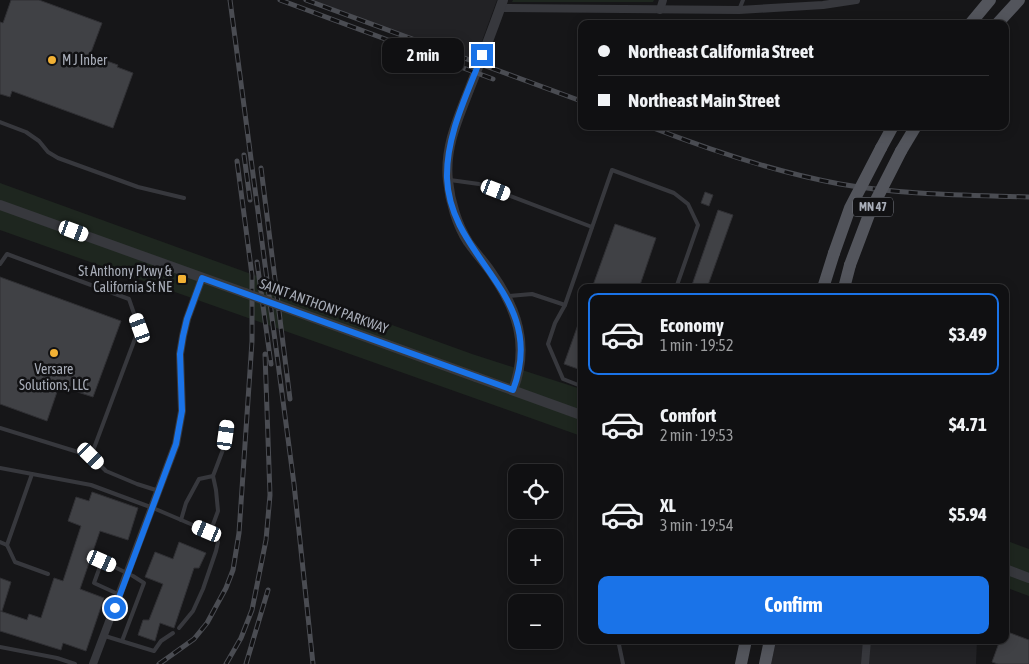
<!DOCTYPE html>
<html lang="en">
<head>
<meta charset="utf-8">
<style>
	body { margin:0; font-family:"Asap Condensed",sans-serif; background:#19191b; color:#f1f3f6; height:100vh; display:flex; flex-direction:column; font-size:19px; white-space:nowrap }
	* { box-sizing:border-box; margin:0 }
	p { font-size:16px; color:#9c9d9f }
	.icon { flex:none; width:28px; height:28px; fill:none; stroke:currentColor; stroke-width:2; stroke-linecap:round; stroke-linejoin:round }
	.map { position:relative; flex:1; overflow:hidden }
	.details { position:absolute; left:578px; top:284px; width:431px; height:360px; display:flex; flex-direction:column; background:#101012; border-radius:10px; box-shadow:0 2px 12px #0003,0 0 0 1px #303032 }
	.details>* { flex:none }
	.hud { position:absolute; left:578px; top:20px; width:431px; height:110px; border-radius:10px; box-shadow:0 2px 12px #0003,0 0 0 1px #303032; display:grid; align-content:center; height:110px; padding:0 20px; background:#101012 }
	.fabs { position:absolute; left:508px; top:464px; display:grid; gap:10px }
	.fabs a { display:grid; place-items:center; width:55px; height:55px; border-radius:10px; background:#101012; box-shadow:0 2px 12px #0003,0 0 0 1px #303032; font-size:25px }
	.end { position:absolute; width:22px; height:22px; margin:-11px; border:6px solid #1a73e8; background:#fff; box-shadow:0 0 0 2px #fff }
	.from { border-radius:50% }
	.bubble { position:absolute; height:35px; border-radius:10px; background:#101012; box-shadow:0 2px 12px #0003,0 0 0 1px #303032; font-size:16px; font-weight:700; line-height:35px; text-align:center }
	.car { position:absolute; width:15px; height:30px; margin:-15px -8px; border-radius:6px; box-shadow:0 0 4px 1px #0007; background:linear-gradient(#fff 24%,#345 0 40%,#fff 0 76%,#345 0 86%,#fff 0) }
	.hud b { display:flex; align-items:center; gap:18px; height:48px; font-size:19px }
	.hud b+b { border-top:1px solid #303032 }
	.hud i { width:12px; height:12px; background:#f1f3f6 }
	ul { padding:9px 0 0; list-style:none }
	li { display:flex; align-items:center; gap:15px; height:82px; margin:0 10px 8px; padding:0 10px; border:2px solid transparent; border-radius:10px }
	li div { flex:1 }
	li b { display:block; font-size:19px }
	li em { font-style:normal; font-weight:700 }
	li.selected { border-color:#1a73e8 }
	li>.icon { width:45px; height:45px; stroke-width:1.5 }
	.primary-button { display:flex; gap:10px; margin-top:auto; padding:10px 20px }
	.primary-button a { flex:1; height:58px; border-radius:10px; background:#1a73e8; color:#fff; font-size:20px; font-weight:700; line-height:58px; text-align:center }
	.map>svg:first-child { display:block }
	.built { fill:#222225 }
	.green { fill:#1e261f }
	.building { fill:#404145; stroke:#303034 }
	.lines { fill:none; stroke-linecap:round; stroke-linejoin:round }
	.service { stroke:#37383d; stroke-width:4 }
	.minor { stroke:#37383d; stroke-width:8 }
	.tertiary { stroke:#37383d; stroke-width:10 }
	.primary { stroke:#53555c; stroke-width:12 }
	.rail-casing { stroke:#4a4c52; stroke-width:5 }
	.rail { stroke:#111113; stroke-width:3; stroke-dasharray:9; stroke-linecap:butt }
	.tertiary-bridge { stroke:#37383d; stroke-width:10 }
	.primary-bridge { stroke:#53555c; stroke-width:12 }
	.route { stroke:#1a73e8; stroke-width:6 }
	.poi-dot { fill:#f2b134; stroke:#111113; stroke-width:2 }
	.labels { text-anchor:middle; stroke-width:5; stroke-linejoin:round; paint-order:stroke }
	.shield { fill:#111113; stroke:#7b7e86; stroke-width:1 }
	.shield-label { font-size:12px; font-weight:bold; fill:#a8adb8 }
	.poi-label { font-size:14px; fill:#a8adb8; stroke:#111113; text-anchor:start }
	.street-label { font-size:14px; fill:#a8adb8; stroke:#111113 }
</style>
</head>
<body>
<div class="map">
<svg width="1029" height="664" viewBox="0 0 1029 664">
	<rect width="100%" height="100%" fill="#161618"/>
	<g class="built">
		<path d="M302,0h195l-23,63z"/>
		<path d="M776,640h201l-1,24h-205z"/>
	</g>
	<g class="green">
		<path d="M513,0h141l-1,2h-141z"/>
		<path d="M0,183l472,171 109,35v47l-581,-206z"/>
		<path d="M1005,540l24,9v47l-24,-9z"/>
	</g>
	<g class="building">
		<path d="M11,0h28l63,23 -12,32 28,10 -1,2 16,6 -20,55 -101,-37 -2,6 -10,-3v-72l3,1z"/>
		<path d="M705,192l8,3 -4,11 -8,-3z"/>
		<path d="M718,210l15,5 -26,73h-7l-8,-3z"/>
		<path d="M615,224l41,14 -17,50h-47z"/>
		<path d="M0,277l121,44 -28,76 -34,-11 -12,35 -47,-17z"/>
		<path d="M580,319h1v51l-17,-6z"/>
		<path d="M92,492l46,16 -10,32 -28,-9 -20,58 24,9 -18,53 -23,-8 -2,7 -61,-19v-53l11,4 -9,29h-2l27,9 2,-6 12,4 13,-40 9,3 18,-55 -13,-5 8,-24 13,4z"/>
		<path d="M179,542l27,11 -7,15h-5l-20,60 -14,-5 -5,18 -17,-6 5,-15h6l14,-36 -18,-7 10,-25 18,7z"/>
		<path d="M1005,631l24,9v24h-31l-6,-2 8,-22h5z"/>
	</g>
	<g class="lines">
		<g class="service">
			<path d="M739,10l4,-10"/>
			<path d="M0,122l26,10 13,9 9,11 10,6 80,29 46,11"/>
			<path d="M450,180l29,4 113,43"/>
			<path d="M0,264l7,-10 122,45 10,29 -48,128"/>
			<path d="M509,296l23,-2 33,11 -10,18 -7,21 15,35 18,7"/>
			<path d="M565,305l47,-135 62,23 14,11 10,21 -22,63"/>
			<path d="M0,428l91,28 15,15 31,13 22,7"/>
			<path d="M0,468l91,17 62,23 54,23 4,-1 7,-19 -2,-21 -3,-14 11,-29 3,-24"/>
			<path d="M181,520l5,-17 13,-24 14,-3"/>
			<path d="M0,542l7,3 8,17 33,12"/>
			<path d="M7,545l25,-71"/>
			<path d="M118,594l-24,-11 8,-22 31,15 11,7 -22,58"/>
			<path d="M179,628l14,-17 10,-22 13,-38 2,-9 -7,-12"/>
			<path d="M105,636l49,15 7,-10 12,-8"/>
			<path d="M618,640l5,24"/>
			<path d="M0,647l57,11 18,6"/>
		</g>
		<g class="minor">
			<path d="M500,8l239,2 84,-5 33,-5"/>
			<path d="M660,10l3,-10"/>
			<path d="M93,664l83,-220 6,-33 -2,-57 3,-18 4,-17 15,-41"/>
			<path d="M865,664l2,-24"/>
		</g>
		<g class="tertiary">
			<path d="M503,0c-10,29 -21,57 -32,85 -12,31 -27,62 -23,96 2,20 9,44 20,61 7,10 16,20 23,30 26,37 39,73 22,118"/>
			<path d="M0,205l245,88"/>
			<path d="M476,377l105,38"/>
			<path d="M1005,569l24,9"/>
		</g>
		<g class="primary">
			<path d="M970,24l20,-24"/>
			<path d="M997,24l22,-24"/>
			<path d="M881,148l12,-22"/>
			<path d="M901,151l15,-25"/>
			<path d="M823,288l11,-35"/>
			<path d="M844,288l6,-23"/>
			<path d="M741,664l5,-24"/>
			<path d="M765,664l5,-24"/>
		</g>
		<defs>
			<g id="rail">
				<path d="M230,0l64,484 19,180"/>
				<path d="M280,0l213,79"/>
				<path d="M306,0l275,101"/>
				<path d="M648,126c62,24 126,46 192,58 62,11 126,11 189,13"/>
				<path d="M244,155l6,45"/>
				<path d="M261,168l29,231"/>
				<path d="M257,262l14,102"/>
				<path d="M159,664l35,-25 13,-16 19,-35 7,-18 6,-37 13,-192v-66l-15,-114"/>
				<path d="M226,664l15,-26 11,-28 14,-70 4,-45 -5,-141"/>
				<path d="M246,664l22,-74"/>
			</g>
		</defs>
		<use href="#rail" class="rail-casing"/>
		<use href="#rail" class="rail"/>
		<path class="tertiary-bridge" d="M245,293l231,84"/>
		<g class="primary-bridge">
			<path d="M834,253l16,-45 31,-60"/>
			<path d="M850,265l20,-53 31,-61"/>
		</g>
	</g>
	<g class="lines">
		<path class="route" d="M115,608l61,-164 6,-33 -2,-57 3,-18 4,-17 15,-41 311,112c36,-95 -63,-129 -66,-212 -1,-43 20,-83 35,-123"/>
	</g>
	<g class="poi-dot">
		<circle cx="52" cy="60" r="5"/>
		<rect x="177" y="274" width="10" height="10" rx="2.5"/>
		<circle cx="54" cy="353" r="5"/>
	</g>
	<g class="labels">
		<rect class="shield" x="853" y="197.5" width="40" height="19" rx="4"/>
		<g class="shield-label">
			<text x="873" y="211">MN 47</text>
		</g>
		<g class="poi-label">
			<text x="62" y="65">M J Inber</text>
			<text x="172" y="276" text-anchor="end">St Anthony Pkwy &amp;<tspan x="172" dy="16">California St NE</tspan></text>
			<text x="54" y="374" text-anchor="middle">Versare<tspan x="54" dy="16">Solutions, LLC</tspan></text>
		</g>
		<g class="street-label">
			<text transform="translate(324 306) rotate(20)" y="5">SAINT ANTHONY PARKWAY</text>
		</g>
	</g>
</svg>
<div class="fabs">
<a><svg class="icon" aria-label="locate" viewBox="0 0 24 24"><circle cx="12" cy="12" r="6"/><path d="M12 2v4M12 18v4M2 12h4M18 12h4"/></svg></a>
<a>+</a>
<a>−</a>
</div>
<i class="end from" style="left:115px;top:608px"></i>
<i class="end" style="left:482px;top:55px"></i>
<div class="bubble" style="left:382px;top:38px;width:82px">2 min</div>
<i class="car" style="left:496px;top:190px;rotate:111deg"></i>
<i class="car" style="left:74px;top:231px;rotate:110deg"></i>
<i class="car" style="left:140px;top:328px;rotate:340deg"></i>
<i class="car" style="left:226px;top:435px;rotate:8deg"></i>
<i class="car" style="left:91px;top:456px;rotate:135deg"></i>
<i class="car" style="left:207px;top:531px;rotate:293deg"></i>
<i class="car" style="left:102px;top:561px;rotate:114deg"></i>
<div class="hud">
<b><i class="from"></i>Northeast California Street</b>
<b><i></i>Northeast Main Street</b>
</div>
<section class="details">
<ul>
<li class="selected"><svg class="icon" aria-label="car" viewBox="0 0 24 24"><path d="M5 17H2v-5l4-1 3-4h7l3 4 3 1v5h-3M9 17h6M6 11h13"/><circle cx="7" cy="17" r="2"/><circle cx="17" cy="17" r="2"/></svg><div><b>Economy</b><p>1 min · 19:52</p></div><em>$3.49</em></li>
<li><svg class="icon" aria-label="car" viewBox="0 0 24 24"><path d="M5 17H2v-5l4-1 3-4h7l3 4 3 1v5h-3M9 17h6M6 11h13"/><circle cx="7" cy="17" r="2"/><circle cx="17" cy="17" r="2"/></svg><div><b>Comfort</b><p>2 min · 19:53</p></div><em>$4.71</em></li>
<li><svg class="icon" aria-label="car" viewBox="0 0 24 24"><path d="M5 17H2v-5l4-1 3-4h7l3 4 3 1v5h-3M9 17h6M6 11h13"/><circle cx="7" cy="17" r="2"/><circle cx="17" cy="17" r="2"/></svg><div><b>XL</b><p>3 min · 19:54</p></div><em>$5.94</em></li>
</ul>
<div class="primary-button"><a>Confirm</a></div>
</section>
</div>
</body>
</html>
